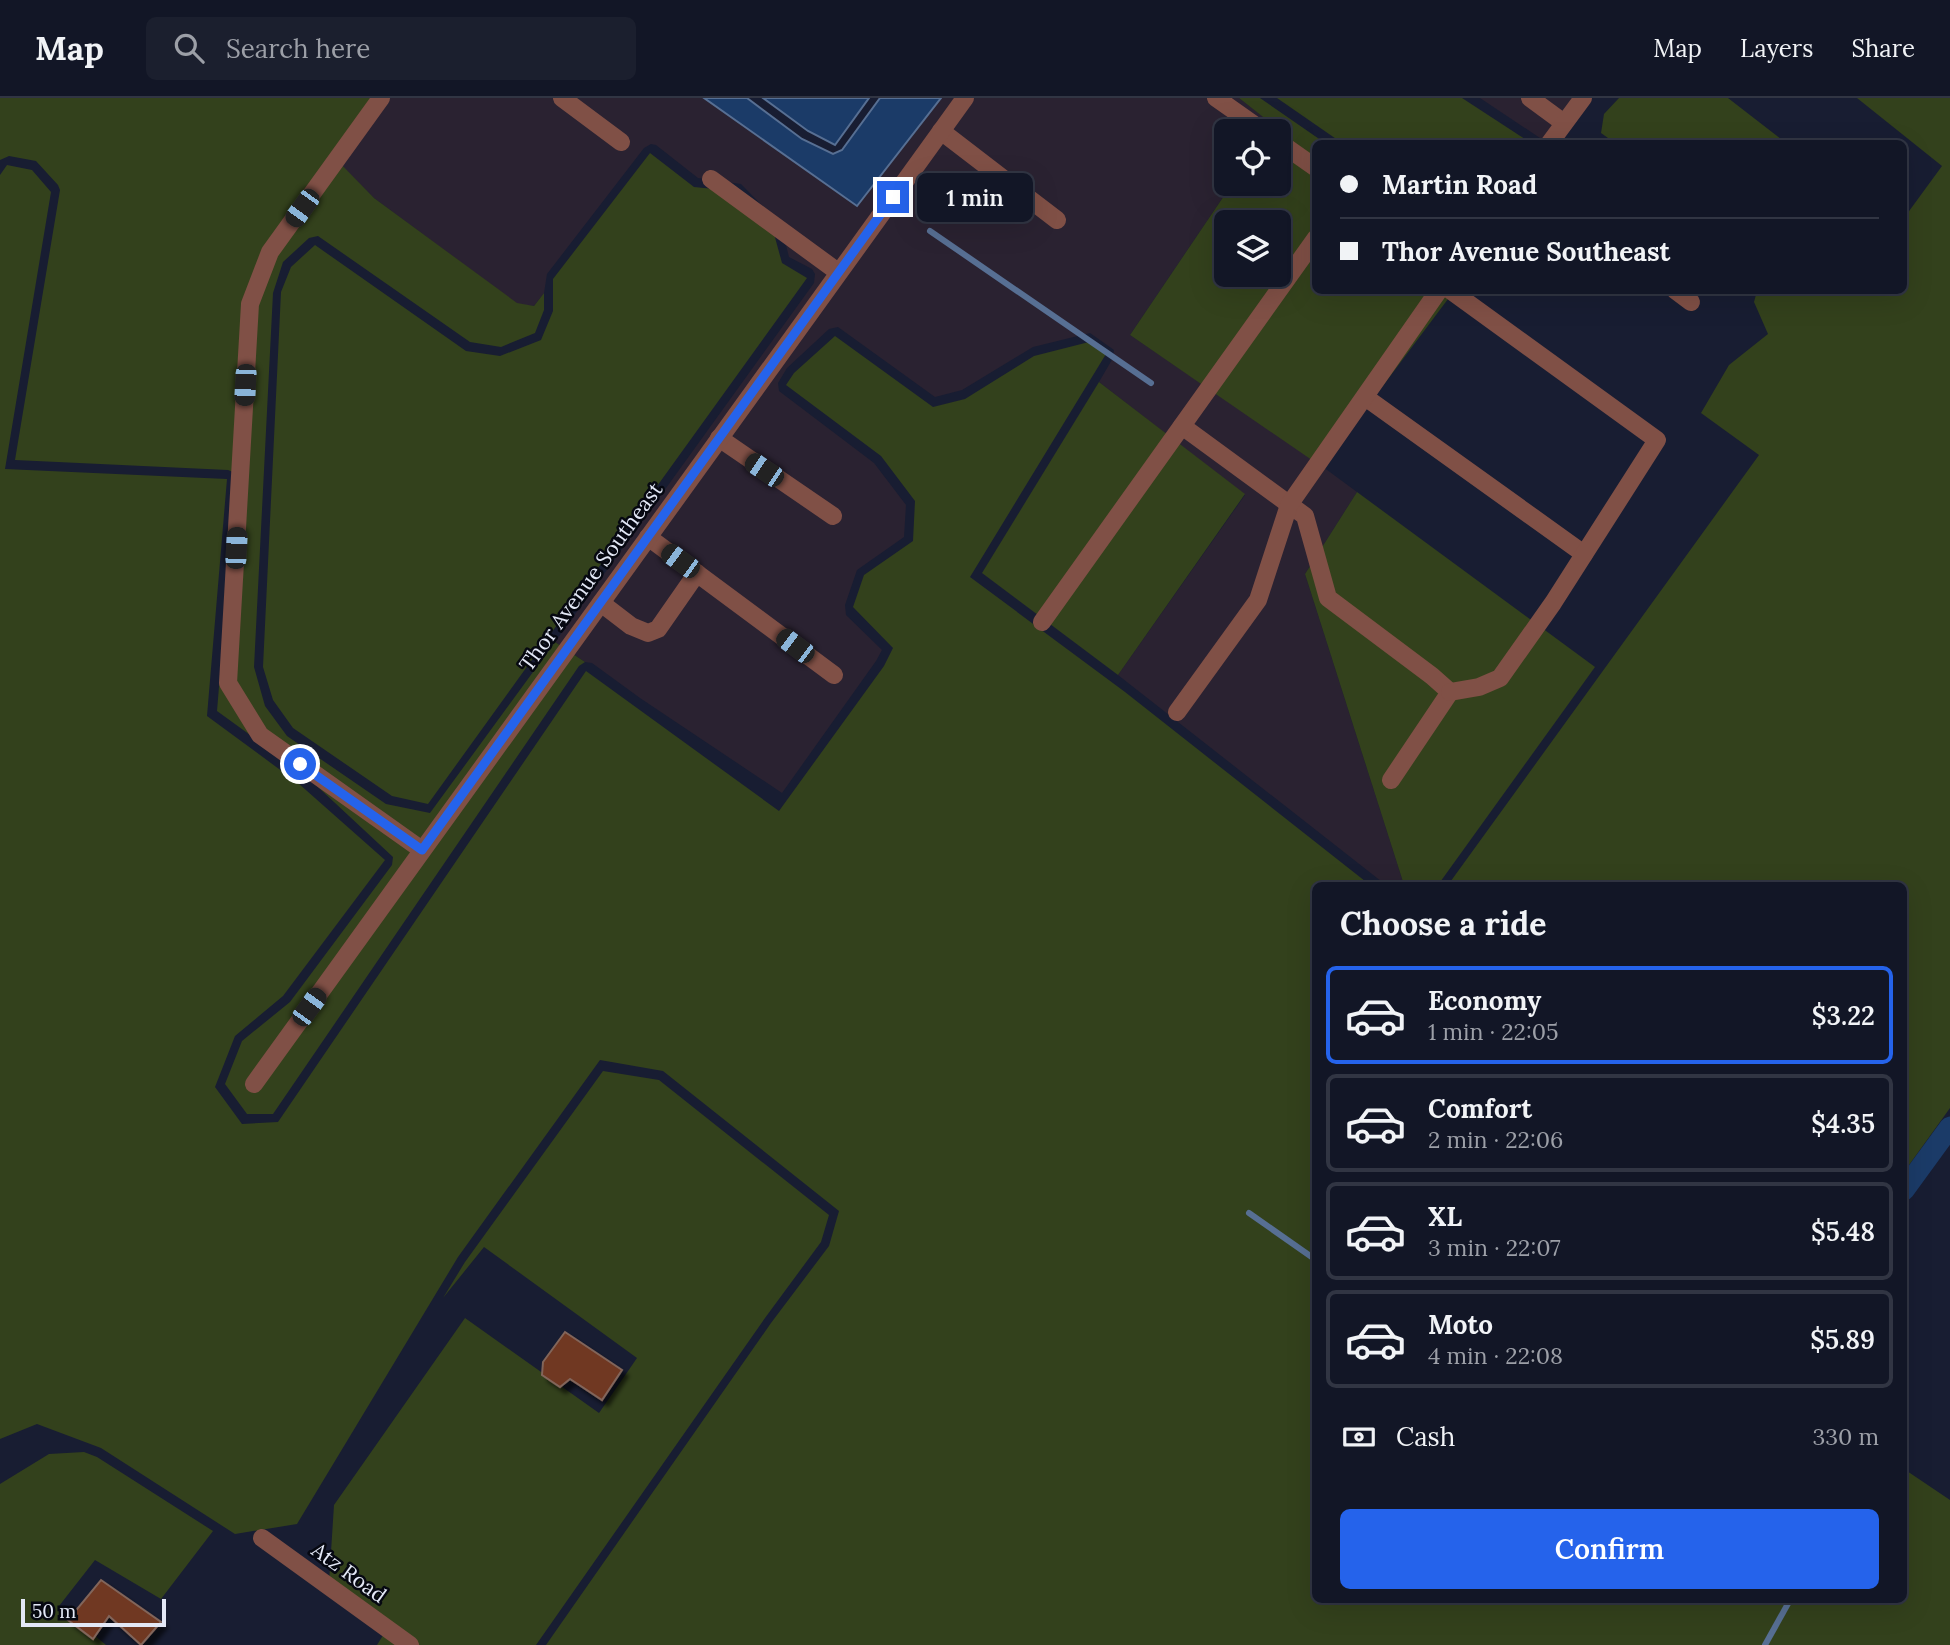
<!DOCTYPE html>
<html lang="en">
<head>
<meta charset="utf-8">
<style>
	body { margin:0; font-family:Lora,serif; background:#1b1f2e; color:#f1f3f6; height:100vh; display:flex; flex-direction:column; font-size:26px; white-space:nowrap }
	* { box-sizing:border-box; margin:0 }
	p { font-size:23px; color:#9c9fa7 }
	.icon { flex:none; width:38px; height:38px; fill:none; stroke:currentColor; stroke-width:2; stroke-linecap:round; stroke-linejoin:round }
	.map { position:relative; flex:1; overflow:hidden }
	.panel { position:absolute; left:1312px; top:784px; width:595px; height:721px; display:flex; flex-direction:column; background:#121626; border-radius:10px; box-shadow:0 7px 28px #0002,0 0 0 2px #313543 }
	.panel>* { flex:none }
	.guide { position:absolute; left:1312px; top:42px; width:595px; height:154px; border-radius:10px; box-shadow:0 7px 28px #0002,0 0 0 2px #313543; display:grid; align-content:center; height:154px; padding:0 28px; background:#121626 }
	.buttons { position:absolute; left:1214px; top:21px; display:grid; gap:14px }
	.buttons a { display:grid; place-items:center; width:77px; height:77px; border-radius:10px; background:#121626; box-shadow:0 7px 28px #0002,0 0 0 2px #313543; font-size:35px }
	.scale { position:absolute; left:21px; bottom:18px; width:145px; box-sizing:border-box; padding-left:7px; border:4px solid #e3e8f6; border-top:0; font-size:19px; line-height:24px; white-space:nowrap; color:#e3e8f6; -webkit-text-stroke:5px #060811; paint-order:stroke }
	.end { position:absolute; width:32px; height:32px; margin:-16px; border:9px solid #2563eb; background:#fff; box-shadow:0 0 0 4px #fff }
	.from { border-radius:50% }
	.bubble { position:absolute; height:49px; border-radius:10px; background:#121626; box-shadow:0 7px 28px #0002,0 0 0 2px #313543; font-size:23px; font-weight:600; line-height:49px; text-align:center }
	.car { position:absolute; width:21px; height:42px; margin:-21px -10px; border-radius:9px; box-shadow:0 0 5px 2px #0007; background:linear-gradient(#222 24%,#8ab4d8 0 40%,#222 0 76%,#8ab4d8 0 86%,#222 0) }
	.guide b { display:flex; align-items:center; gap:24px; height:66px; font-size:26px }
	.guide b+b { border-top:2px solid #313543 }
	.guide i { width:18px; height:18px; background:#f1f3f6 }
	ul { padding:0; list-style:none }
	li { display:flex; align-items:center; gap:21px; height:98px; margin:0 14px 10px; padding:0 14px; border:4px solid #313543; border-radius:10px }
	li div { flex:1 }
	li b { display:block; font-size:26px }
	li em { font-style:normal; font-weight:600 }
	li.active { border-color:#2563eb }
	li>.icon { width:63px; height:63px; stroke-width:1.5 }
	h2 { padding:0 28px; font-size:32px; line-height:84px }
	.pay { display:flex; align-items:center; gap:18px; height:77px; padding:0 28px; font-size:26px }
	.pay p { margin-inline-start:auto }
	.cta { display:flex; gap:14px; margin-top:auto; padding:14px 28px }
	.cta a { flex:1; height:80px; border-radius:10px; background:#2563eb; color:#fff; font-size:28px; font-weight:600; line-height:80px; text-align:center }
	header { display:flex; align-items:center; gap:42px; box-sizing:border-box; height:98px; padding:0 35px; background:#121626; border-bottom:2px solid #313543 }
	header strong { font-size:33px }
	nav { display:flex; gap:38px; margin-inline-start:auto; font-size:24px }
	.search { width:490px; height:63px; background:#1b1f2e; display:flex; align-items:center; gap:18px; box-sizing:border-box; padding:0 24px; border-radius:10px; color:#9c9fa7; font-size:26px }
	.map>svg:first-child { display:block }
	.commercial { fill:#2a2231 }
	.green { fill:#33411c; fill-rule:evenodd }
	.water { fill:#1b3b68; stroke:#576f93; stroke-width:2 }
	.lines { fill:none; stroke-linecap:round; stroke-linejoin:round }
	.stream { stroke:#576f93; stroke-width:6 }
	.canal { stroke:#1b3b68; stroke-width:21 }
	.building { fill:#6f3721; stroke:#82655a; stroke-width:2; filter:url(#shadow) }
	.minor { stroke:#805046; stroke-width:18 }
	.route { stroke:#2563eb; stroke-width:9 }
	.labels { text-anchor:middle; stroke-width:5; stroke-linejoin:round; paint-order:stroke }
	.street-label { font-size:21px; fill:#e3e8f6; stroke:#060811 }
</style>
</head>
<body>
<header>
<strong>Map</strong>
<div class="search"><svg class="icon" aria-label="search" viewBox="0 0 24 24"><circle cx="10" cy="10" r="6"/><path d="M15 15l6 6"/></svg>Search here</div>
<nav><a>Map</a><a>Layers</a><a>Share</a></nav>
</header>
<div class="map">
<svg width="1950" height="1547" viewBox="0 0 1950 1547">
	<defs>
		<filter id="shadow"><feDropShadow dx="6" dy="6" stdDeviation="2" flood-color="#0009"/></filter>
	</defs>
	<rect width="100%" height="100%" fill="#181d32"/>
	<g class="commercial">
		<path d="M375,0h329l153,108 84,-108h298l34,26 -5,7h-41v53h5l-102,151 174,118 53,39 -52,82 99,311h-18l-268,-210 127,-180 -146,-113 14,-24 1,-8 -24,-17 -57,14 -71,43 -27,7 -97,-70 -9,2 -42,39 -9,15 1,8 95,72 32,42 -2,32 -47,33 -12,35 1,10 36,35 -6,11 -94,132 -142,-95 -48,-35 -7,-1 -30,-20 259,-359 1,-9 -3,-5 -23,-12 -8,-32 -40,-41 -43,-6 -42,-33 -5,-1 -7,4 -97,126 -3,19 -10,13 -17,-2 -143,-106 -40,-40z"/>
		<path d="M1480,0h97l-34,42z"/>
	</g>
	<g class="green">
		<path d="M0,0h375l-40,60 39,40 143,105 17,3 10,-13v17l-9,23 -34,14 -31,-5 -152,-106 -9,2 -26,24 -10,31 -19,374 11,39 22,30 99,68 44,9 125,-171 30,20 -6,4 -306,448h-26l-22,-30 17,-43 48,-39 102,-137 1,-8 -88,-82 -88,-64 19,-232 -3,-7 -5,-2 -213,-10 45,-270 -2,-5 -22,-24 -27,-5 -9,4z"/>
		<path d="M1239,0h21l65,45 -9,1v146l138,1 -132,176 -192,-132 102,-151h47v-53h-11l4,-7zM1227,124h52v53h-52z"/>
		<path d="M1277,0h185l69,45h-189z"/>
		<path d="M1619,0h109l58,45h-171l-14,-10 3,-19z"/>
		<path d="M1857,0h93v1010l-46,64v-286l-456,-1 311,-430 -58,-42 28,-48 39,-31 -14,-32 3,-11 147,-1v-72l38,-52z"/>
		<path d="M650,55l44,34 40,4 39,39 9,33 25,15 -379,526 -36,-8 -99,-68 -20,-28 -10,-33 18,-375 10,-25 24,-22 151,106 34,5 41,-16 12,-29v-32z"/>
		<path d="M7,67l25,5 19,22 -46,277 222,10 -20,237 91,67 87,77 -102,136 -48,40 -20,51 27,37 36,-2 308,-451 193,140 105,-145 9,-18 -40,-41 11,-32 49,-34 2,-40 -34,-45 -95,-71 8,-12 41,-37 98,71 32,-8 69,-43 55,-14 17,12 -136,223 155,115 245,193 -54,1v714h588v-131l46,31v145h-1404l225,-322 58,-77 10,-35 -176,-140 -63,-11 -142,197 -161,267 -62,10 -134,-86 -64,-24 -37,15v-1264z"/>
		<path d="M1099,284l146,112 -127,181 -136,-102z"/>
		<path d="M1357,394l238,175 -157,218h-34l-99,-311z"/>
		<path d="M603,973l56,9 170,135 -8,27 -56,76 -229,327h-159l8,-13 -56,-49 5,-78 131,-187 134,95 38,-55 -153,-111 -41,51 22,-36z"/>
		<path d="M84,1354l13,5 116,74 -52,68 -66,-39 -36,46 47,39h-106v-161l49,-30z"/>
	</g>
	<g class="water">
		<path d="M704,0h43l55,41 31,15 9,-4 38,-52h61l-84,108z"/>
		<path d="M763,0h106l-34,47 -27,-14z"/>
	</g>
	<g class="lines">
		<g class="stream">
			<path d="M930,133l221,152"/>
			<path d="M1249,1115l67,47"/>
			<path d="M1765,1547l25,-45"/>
		</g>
		<path class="canal" d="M1904,1092l46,-63"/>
	</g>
	<g class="building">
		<path d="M565,1234l57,38 -20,30 -32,-21 -10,8 -18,-12 1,-13z"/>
		<path d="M101,1482l60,42 -20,23 -32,-29 -16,23 -25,-19z"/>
	</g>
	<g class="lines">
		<g class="minor">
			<path d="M381,0l-111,154 -20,52 -22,379 32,52 162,115"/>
			<path d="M562,0l59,44"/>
			<path d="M1216,0l47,33"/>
			<path d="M1530,0l34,25"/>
			<path d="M941,33l116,89"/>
			<path d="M1279,44l37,26"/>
			<path d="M1549,46l34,-46"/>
			<path d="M711,81l127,93"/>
			<path d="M1675,192l16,12"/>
			<path d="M1365,299l219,157"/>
			<path d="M1182,328l123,90 23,82 104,78 18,16 -59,88"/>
			<path d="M719,340l114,78"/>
			<path d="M648,439l186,138"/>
			<path d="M601,505l30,23 17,7 10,-4 39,-56"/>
			<path d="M1042,524l274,-384"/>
			<path d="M1450,594l29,-5 21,-9 53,-75 104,-163 -207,-150"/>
			<path d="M1177,614l81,-112 31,-95 150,-215"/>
			<path d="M254,986l711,-986"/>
			<path d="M262,1440l148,107"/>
		</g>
	</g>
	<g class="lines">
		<path class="route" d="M300,666l122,86 471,-653"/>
	</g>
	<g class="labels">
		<g class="street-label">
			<text transform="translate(591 479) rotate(-54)" y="7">Thor Avenue Southeast</text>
			<text transform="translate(349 1475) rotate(36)" y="7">Atz Road</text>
		</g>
	</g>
</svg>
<div class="buttons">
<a><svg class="icon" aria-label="locate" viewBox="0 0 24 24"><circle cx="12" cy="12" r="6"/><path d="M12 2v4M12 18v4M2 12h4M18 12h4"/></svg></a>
<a><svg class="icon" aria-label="layers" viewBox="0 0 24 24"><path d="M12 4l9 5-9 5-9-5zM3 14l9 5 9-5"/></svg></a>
</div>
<div class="scale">50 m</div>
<i class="end from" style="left:300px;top:666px"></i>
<i class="end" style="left:893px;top:99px"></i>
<div class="bubble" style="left:917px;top:75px;width:116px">1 min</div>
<i class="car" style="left:302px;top:110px;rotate:216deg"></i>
<i class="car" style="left:245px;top:287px;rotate:183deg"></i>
<i class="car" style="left:764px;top:372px;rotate:304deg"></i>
<i class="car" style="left:236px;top:450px;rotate:3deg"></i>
<i class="car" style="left:680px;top:463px;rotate:306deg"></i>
<i class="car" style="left:795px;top:548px;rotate:307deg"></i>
<i class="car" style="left:309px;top:909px;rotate:36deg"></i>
<div class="guide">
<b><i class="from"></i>Martin Road</b>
<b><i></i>Thor Avenue Southeast</b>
</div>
<section class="panel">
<h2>Choose a ride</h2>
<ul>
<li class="active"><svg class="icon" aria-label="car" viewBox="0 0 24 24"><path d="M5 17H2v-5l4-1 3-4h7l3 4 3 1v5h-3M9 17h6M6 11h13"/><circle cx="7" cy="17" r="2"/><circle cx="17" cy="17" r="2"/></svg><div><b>Economy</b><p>1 min · 22:05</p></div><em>$3.22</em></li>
<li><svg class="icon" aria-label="car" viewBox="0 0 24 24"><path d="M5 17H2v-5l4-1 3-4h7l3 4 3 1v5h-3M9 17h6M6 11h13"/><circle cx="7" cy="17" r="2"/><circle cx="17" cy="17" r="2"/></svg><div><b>Comfort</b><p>2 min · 22:06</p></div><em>$4.35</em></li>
<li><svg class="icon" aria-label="car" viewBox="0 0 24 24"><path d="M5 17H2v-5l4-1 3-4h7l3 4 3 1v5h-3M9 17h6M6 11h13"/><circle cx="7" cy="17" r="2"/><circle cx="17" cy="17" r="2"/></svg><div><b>XL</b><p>3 min · 22:07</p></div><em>$5.48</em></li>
<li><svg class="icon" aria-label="car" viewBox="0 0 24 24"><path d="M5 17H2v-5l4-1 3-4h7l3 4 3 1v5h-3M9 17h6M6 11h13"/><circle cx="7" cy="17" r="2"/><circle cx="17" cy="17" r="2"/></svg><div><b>Moto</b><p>4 min · 22:08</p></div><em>$5.89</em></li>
</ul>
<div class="pay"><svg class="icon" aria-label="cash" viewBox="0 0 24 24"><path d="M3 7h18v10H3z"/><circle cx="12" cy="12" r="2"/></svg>Cash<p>330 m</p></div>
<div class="cta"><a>Confirm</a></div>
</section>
</div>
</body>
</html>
